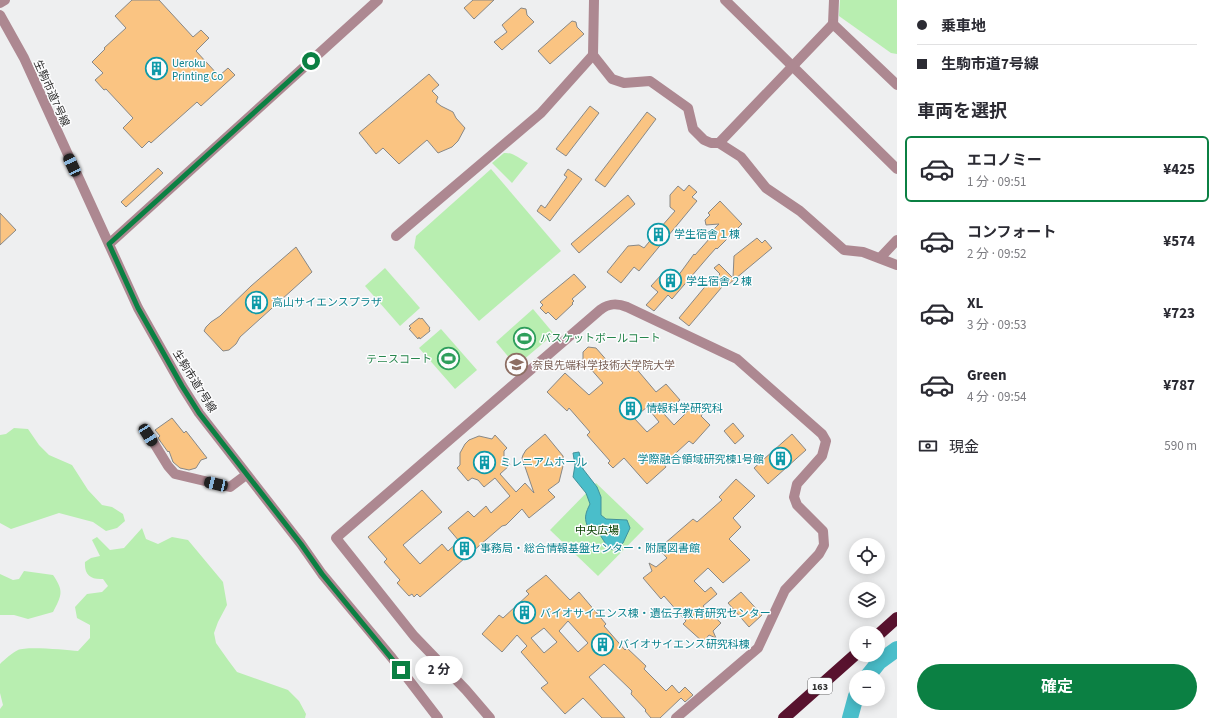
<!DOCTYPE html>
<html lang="ja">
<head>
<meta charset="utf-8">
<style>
	body { margin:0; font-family:"Source Sans 3","Noto Sans JP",sans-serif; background:#f7f7f7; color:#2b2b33; height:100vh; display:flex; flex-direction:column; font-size:15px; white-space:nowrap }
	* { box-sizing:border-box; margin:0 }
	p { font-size:13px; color:#7c7c81 }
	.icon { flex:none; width:22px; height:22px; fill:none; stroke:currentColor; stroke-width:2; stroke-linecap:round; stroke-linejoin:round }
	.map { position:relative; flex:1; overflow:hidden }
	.sheet { display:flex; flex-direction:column; background:#fff; width:320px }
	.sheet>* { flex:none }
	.top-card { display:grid; align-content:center; height:88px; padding:0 20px; background:#fff }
	.controls { position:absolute; left:849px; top:538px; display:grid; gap:8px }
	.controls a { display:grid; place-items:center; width:36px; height:36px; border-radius:50%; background:#fff; box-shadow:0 2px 10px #0003; font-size:20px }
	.end { position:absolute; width:18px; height:18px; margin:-9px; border:5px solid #0b8043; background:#fff; box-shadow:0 0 0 2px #fff }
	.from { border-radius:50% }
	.bubble { position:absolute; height:28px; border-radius:14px; background:#fff; box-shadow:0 2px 10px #0003; font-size:13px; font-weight:700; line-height:28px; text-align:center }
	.car { position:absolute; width:12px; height:24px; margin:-12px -6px; border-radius:5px; box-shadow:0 0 3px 1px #0007; background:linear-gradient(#222 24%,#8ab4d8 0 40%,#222 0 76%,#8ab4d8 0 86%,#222 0) }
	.top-card b { display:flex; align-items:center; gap:14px; height:38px; font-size:15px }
	.top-card b+b { border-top:1px solid #e1e1e2 }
	.top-card i { width:10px; height:10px; background:#2b2b33 }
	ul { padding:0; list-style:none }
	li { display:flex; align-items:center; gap:12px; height:66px; margin:0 8px 6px; padding:0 12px; border:2px solid transparent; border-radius:6px }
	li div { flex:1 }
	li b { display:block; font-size:15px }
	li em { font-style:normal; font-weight:700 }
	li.active { border-color:#0b8043 }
	li>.icon { width:36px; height:36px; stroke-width:1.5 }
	h2 { padding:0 20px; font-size:18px; line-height:48px }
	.pay { display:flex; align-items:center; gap:10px; height:44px; padding:0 20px; font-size:15px }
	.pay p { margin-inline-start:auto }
	.action { display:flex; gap:8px; margin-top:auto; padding:8px 20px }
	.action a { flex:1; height:46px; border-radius:24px; background:#0b8043; color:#fff; font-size:16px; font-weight:700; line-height:46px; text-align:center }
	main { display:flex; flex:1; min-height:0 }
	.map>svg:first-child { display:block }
	.green { fill:#b8eeb0 }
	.water { fill:#4abeca; stroke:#41929b }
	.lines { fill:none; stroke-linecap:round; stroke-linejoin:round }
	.river { stroke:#4abeca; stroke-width:16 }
	.building { fill:#fac482; stroke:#888887; fill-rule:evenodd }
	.minor { stroke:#ad8891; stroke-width:10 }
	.highway { stroke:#58122e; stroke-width:12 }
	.route { stroke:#0b8043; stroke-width:5 }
	.labels { text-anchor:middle; stroke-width:3; stroke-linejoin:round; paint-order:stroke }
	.shield { fill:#fcfcfd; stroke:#6a6a6b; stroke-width:1 }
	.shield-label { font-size:10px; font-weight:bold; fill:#2c2c2c }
	.culture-label { font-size:11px; fill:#0d838f; stroke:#fcfcfd; text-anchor:start }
	.street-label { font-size:11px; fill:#2c2c2c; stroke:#fcfcfd }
	.leisure-label { font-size:11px; fill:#27864d; stroke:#fcfcfd; text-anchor:start }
	.education-label { font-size:11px; fill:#785e54; stroke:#fcfcfd; text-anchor:start }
	.park-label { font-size:11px; fill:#0c4404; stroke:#fcfcfd }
</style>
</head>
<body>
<main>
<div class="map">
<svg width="897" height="718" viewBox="0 0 897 718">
	<rect width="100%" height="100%" fill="#eeeff0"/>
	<g class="green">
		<path d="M840,0h57v54l-6,-1 -52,-37z"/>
		<path d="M504,153c10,-1 15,6 24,10l-16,20 -20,-20z"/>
		<path d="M491,169l70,82 -82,70 -65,-73 2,-12z"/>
		<path d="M385,268l35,40 -20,18 -35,-40z"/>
		<path d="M533,309l21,25 -38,32 -20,-24z"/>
		<path d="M441,329l36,41 -22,19 -36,-41z"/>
		<path d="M14,428l14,1 11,16 10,10 23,10 16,25 14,15 10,2 11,7 2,7 -8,7 -11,3 -13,-9 -34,-9 -48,16 -11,-6v-88l6,-1z"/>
		<path d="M596,483l48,46 -46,47 -48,-46z"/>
		<path d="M142,528l4,11 12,5 14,-7 16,3 35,42 4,23 -9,17 -4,11 2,10 12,17 9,12 51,18 11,11 7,13 -1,4h-305v-9l3,-4 -3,-12v-29c5,-5 12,-11 18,-14 9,-4 48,0 60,1l12,-13v-13l-13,-7 -2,-11 12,-13 15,-2 6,-6 -5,-7c-12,1 -19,-4 -18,-17l6,-4 9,-2 -8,-16 5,-3 13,13 14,-2z"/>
		<path d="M24,571l29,4c11,16 9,20 0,37l-25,7 -14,-4h-14v-41l13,6 6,-1z"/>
	</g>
	<path class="water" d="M579,452l4,17 14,18 4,10v18l5,4 21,1 3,8 -7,15 -8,7c-10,-2 -8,-5 -13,-12 -3,-6 -9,-10 -15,-13 -3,-8 -1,-13 3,-21l-4,-11 -13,-16 2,-12 -2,-12z"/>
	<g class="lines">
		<g class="river">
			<path d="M867,677l12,-15 18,-13"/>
			<path d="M850,718l6,-22"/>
		</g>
	</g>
	<g class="building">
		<path d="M132,0h27l34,37 8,-7 8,8 -13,13 23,25 9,-8 7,7 -34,31 -4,-4 -46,41 -2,-2 -7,7 -19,-20 10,-10 -27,-29 -2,1 -9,-10 8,-7 -11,-11 13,-13 -1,-1 22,-20 -11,-12z"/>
		<path d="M473,0h21l-20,19 -10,-11z"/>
		<path d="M521,8l5,1 1,6 7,7 -32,28 -8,-8 13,-10 -5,-7z"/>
		<path d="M572,21l4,1 1,5 7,7 -34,30 -12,-13z"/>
		<path d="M429,74l10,11 -7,6 6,6 -2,5 5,4 12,6 3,6 9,10 -7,13 -6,6 -14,6 -11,-13 -28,24 -16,-16 -7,6 -17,-21z"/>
		<path d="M590,106l9,7 -33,43 -10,-7z"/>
		<path d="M647,112l9,7 -51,68 -10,-7z"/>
		<path d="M158,168l5,5 -37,34 -5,-5z"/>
		<path d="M568,169l14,10 -32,42 -13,-10 4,-6 4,3 22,-31 -3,-2z"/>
		<path d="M689,185l8,7 -5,5 5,4 -58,70 -5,-4 -13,16 -14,-11 21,-26 11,-1 5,3 14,-17v-3l3,-1 14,-16 -5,-4v-12l8,-9 6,5z"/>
		<path d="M628,195l7,9 -56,49 -8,-9z"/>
		<path d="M720,201l22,23 -25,25 -1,-1 -8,9 -36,42 -4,-4 -14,16 -8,-6 12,-13 -7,-6 11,-12 11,-1 5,3 16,-22 1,1 15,-17 -2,-3 11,-11 -13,1 -1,-5 5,-5 -2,-2z"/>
		<path d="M0,213l16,17 -16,15z"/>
		<path d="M757,238l5,5 3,-3 7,8 -43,36 -2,-3 -38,45 -10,-8 34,-41 2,2 5,-5 -6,-6 5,-4 14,14 1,-22z"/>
		<path d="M296,247l16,25 -72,65 -4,7 -7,6 -6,1 -19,-20 2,-4 5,-5 9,-6 31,-30z"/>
		<path d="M574,274l12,13 -14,12 2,2 -2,2 1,1 -17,16 -8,-8 -2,2 -6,-6 3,-3 -3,-3z"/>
		<path d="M419,318l2,1 1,-1 8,10 -1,1 1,2 -10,8 -1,-2 -1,2 -9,-10 2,-1 -2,-2z"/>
		<path d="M588,347l8,1 20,23 13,-11 27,32 10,-8 14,16 -16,14 10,11 18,-18h6l6,5 -3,4 9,9 -17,19 -4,-3 -25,23 2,3 -19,17 -23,-26 -11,10 -5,-5 2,-2 -23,-26 3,-3 -21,-24 -2,3 -20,-19 18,-19 24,22 14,-12 -20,-23v-8zM647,407l12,15 -12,10 -13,-14z"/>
		<path d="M172,418l12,15 2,-2 21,27 -6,2 -5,8 -7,2 -9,-2 -7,-6 -4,-11 -1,1 -10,-14 2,-2 -5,-6z"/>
		<path d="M733,423l11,13 -9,8 -11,-13z"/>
		<path d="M545,434l18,22 1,6 -5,20 -11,8 7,7 -26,21 -7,-9 -16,16 -4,1 -82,71 -3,-3 -3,3 -2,-3 -3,2 -12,-13 3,-3 -16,-18 3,-3 -19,-22 54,-47 20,22 -39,33 17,19 22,-20 6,7 11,-10 -11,-13 20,-17 6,6 12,-11 5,7 19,-17 -15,-18 -11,9 -6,-7 -6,-2 -4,3 -11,-13 3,-3v-12l5,-9 4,-4 10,-4 13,3 3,-4 12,13 -3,3v6l6,8 -10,9 16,18 9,-9 9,10 -12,-35 1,-3 3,-5z"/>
		<path d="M792,434l14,16 -38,34 -14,-16z"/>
		<path d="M736,479l19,17 -22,22 8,9 -12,12 21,21 -27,23 -15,-15 -14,13 11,11 6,-5 6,7 -14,12 18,17 -8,8 3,7 -7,-3 -6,7 -20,-18 3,-3 -22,-25 -3,3 -18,-21 9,-7 -3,-8 7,4 11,-9 -10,-11 5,-5 2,2 29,-25 4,3 25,-22 -3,-3z"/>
		<path d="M546,575l24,25 9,-8 27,32 -2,2 21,24 2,-2 19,18 -2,3 22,22 6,-6 7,8 6,-6 8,8 -8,7 -4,-4 -21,20h-9l-6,-7 1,-1 -15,-16 1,-3 -28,-27 -15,13 36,41h-23l-19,-20 -18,16 -24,-26 7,-5 -27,-31 6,-6 -10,-11 -15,17 -20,-18 17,-19 4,3 26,-24 -3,-3zM568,621l20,22 -10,9 -19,-21zM544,628l13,14 -13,11 -13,-15z"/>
		<path d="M741,592l21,23 -13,12 -21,-24z"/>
	</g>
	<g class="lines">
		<g class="minor">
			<path d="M594,0l-1,55 19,24 12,4 26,-2 38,27 5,21 11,11 7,3h8l22,14 25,31 34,23 44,39 19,2 34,13"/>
			<path d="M725,0l172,169"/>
			<path d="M0,3l5,-3"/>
			<path d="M0,15l24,43 114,250 44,78 17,27 102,131 21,30 70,84 46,60"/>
			<path d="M833,24l1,-24"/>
			<path d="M719,143l114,-119 64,61"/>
			<path d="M396,236l145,-123 52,-58"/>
			<path d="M109,244l269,-244"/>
			<path d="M880,258l17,-18"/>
			<path d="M149,435l19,31 7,8 55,13 16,-12"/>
			<path d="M490,718l-24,-28 -52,-54 -78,-98 264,-228c9,-7 17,-7 27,-3l110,52 85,75 4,7 -4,15 -25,28 -3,13 3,8 26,26 1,14 -5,9 -34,36 -27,58 -82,70"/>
		</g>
		<g class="highway">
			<path d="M878,635l19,-17"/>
			<path d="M784,718l72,-64"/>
		</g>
	</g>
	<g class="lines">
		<path class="route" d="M311,61l-202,183 29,64 44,78 17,27 102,131 21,30 79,96"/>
	</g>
	<defs>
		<symbol id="building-ring" viewBox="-11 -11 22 22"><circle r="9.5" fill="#fcfcfd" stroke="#0f9aa8" stroke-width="1.5"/><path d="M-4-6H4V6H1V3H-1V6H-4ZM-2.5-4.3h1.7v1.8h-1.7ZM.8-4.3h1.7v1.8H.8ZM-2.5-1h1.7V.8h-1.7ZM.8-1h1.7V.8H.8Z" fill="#0f9aa8"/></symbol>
		<symbol id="stadium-ring" viewBox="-11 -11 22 22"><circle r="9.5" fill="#fcfcfd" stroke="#2e9e5b" stroke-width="1.5"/><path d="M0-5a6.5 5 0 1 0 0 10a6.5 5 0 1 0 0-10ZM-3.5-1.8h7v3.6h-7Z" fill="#2e9e5b"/></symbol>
		<symbol id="university-ring" viewBox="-11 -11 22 22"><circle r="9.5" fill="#fcfcfd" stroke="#8d6e63" stroke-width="1.5"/><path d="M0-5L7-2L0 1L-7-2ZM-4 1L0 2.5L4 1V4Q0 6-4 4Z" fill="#8d6e63"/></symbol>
	</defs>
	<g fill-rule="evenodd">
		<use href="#building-ring" x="144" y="56" width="25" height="25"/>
		<use href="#building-ring" x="646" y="222" width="25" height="25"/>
		<use href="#building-ring" x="658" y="268" width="25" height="25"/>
		<use href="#building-ring" x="244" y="290" width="25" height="25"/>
		<use href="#stadium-ring" x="512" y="326" width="25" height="25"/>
		<use href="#stadium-ring" x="436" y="346" width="25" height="25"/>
		<use href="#university-ring" x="504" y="352" width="25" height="25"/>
		<use href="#building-ring" x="618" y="396" width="25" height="25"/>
		<use href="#building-ring" x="768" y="446" width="25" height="25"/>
		<use href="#building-ring" x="472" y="450" width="25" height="25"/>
		<use href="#building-ring" x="452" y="536" width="25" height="25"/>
		<use href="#building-ring" x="512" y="600" width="25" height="25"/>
		<use href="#building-ring" x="590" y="632" width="25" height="25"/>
	</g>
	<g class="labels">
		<rect class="shield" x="808" y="678" width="24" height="16" rx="3"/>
		<g class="shield-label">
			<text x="820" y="690">163</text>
		</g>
		<g class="culture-label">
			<text x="172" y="67">Ueroku<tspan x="172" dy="13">Printing Co</tspan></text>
			<text x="674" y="238">学生宿舎１棟</text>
			<text x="686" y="285">学生宿舎２棟</text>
			<text x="272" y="306">高山サイエンスプラザ</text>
			<text x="646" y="412">情報科学研究科</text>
			<text x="764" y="463" text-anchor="end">学際融合領域研究棟1号館</text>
			<text x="500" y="466">ミレニアムホール</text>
			<text x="480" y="552">事務局・総合情報基盤センター・附属図書館</text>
			<text x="540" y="617">バイオサイエンス棟・遺伝子教育研究センター</text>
			<text x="618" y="648">バイオサイエンス研究科棟</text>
		</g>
		<g class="street-label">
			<text transform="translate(52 93) rotate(66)" y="4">生駒市道7号線</text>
			<text transform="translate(195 381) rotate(58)" y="4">生駒市道7号線</text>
		</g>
		<g class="leisure-label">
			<text x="540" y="342">バスケットボールコート</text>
			<text x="432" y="363" text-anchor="end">テニスコート</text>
		</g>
		<g class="education-label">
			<text x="532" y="369">奈良先端科学技術大学院大学</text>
		</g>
		<g class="park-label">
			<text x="597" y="534">中央広場</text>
		</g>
	</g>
</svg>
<div class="controls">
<a><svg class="icon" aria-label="locate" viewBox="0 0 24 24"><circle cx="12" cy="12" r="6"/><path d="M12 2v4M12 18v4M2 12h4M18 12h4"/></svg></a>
<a><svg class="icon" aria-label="layers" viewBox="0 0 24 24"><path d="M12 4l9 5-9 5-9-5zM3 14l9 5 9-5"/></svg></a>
<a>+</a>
<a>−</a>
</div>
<i class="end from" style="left:311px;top:61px"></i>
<i class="end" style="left:401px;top:670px"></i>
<div class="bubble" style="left:415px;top:656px;width:48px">2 分</div>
<i class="car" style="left:72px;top:165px;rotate:335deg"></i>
<i class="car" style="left:148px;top:435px;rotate:148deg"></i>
<i class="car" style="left:216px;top:484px;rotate:283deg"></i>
</div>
<section class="sheet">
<div class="top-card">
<b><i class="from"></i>乗車地</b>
<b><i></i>生駒市道7号線</b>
</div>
<h2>車両を選択</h2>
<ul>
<li class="active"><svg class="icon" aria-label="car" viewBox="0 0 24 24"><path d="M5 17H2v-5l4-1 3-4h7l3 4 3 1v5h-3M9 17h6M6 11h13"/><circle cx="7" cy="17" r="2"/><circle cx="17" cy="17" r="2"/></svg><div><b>エコノミー</b><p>1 分 · 09:51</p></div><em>¥425</em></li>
<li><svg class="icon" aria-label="car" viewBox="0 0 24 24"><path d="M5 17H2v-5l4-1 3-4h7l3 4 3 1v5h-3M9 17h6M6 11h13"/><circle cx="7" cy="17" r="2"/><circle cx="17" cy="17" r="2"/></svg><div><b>コンフォート</b><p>2 分 · 09:52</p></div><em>¥574</em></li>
<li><svg class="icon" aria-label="car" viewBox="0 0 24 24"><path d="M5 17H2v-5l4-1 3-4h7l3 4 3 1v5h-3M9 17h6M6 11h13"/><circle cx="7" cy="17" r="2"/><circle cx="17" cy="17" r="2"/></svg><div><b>XL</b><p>3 分 · 09:53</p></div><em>¥723</em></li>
<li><svg class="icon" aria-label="car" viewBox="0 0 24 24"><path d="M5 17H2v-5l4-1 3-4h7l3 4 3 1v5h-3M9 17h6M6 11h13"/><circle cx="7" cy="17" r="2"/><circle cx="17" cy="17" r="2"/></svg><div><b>Green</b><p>4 分 · 09:54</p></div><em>¥787</em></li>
</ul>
<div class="pay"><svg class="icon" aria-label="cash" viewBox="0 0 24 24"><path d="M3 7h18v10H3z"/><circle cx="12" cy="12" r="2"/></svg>現金<p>590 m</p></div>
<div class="action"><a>確定</a></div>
</section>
</main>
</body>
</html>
